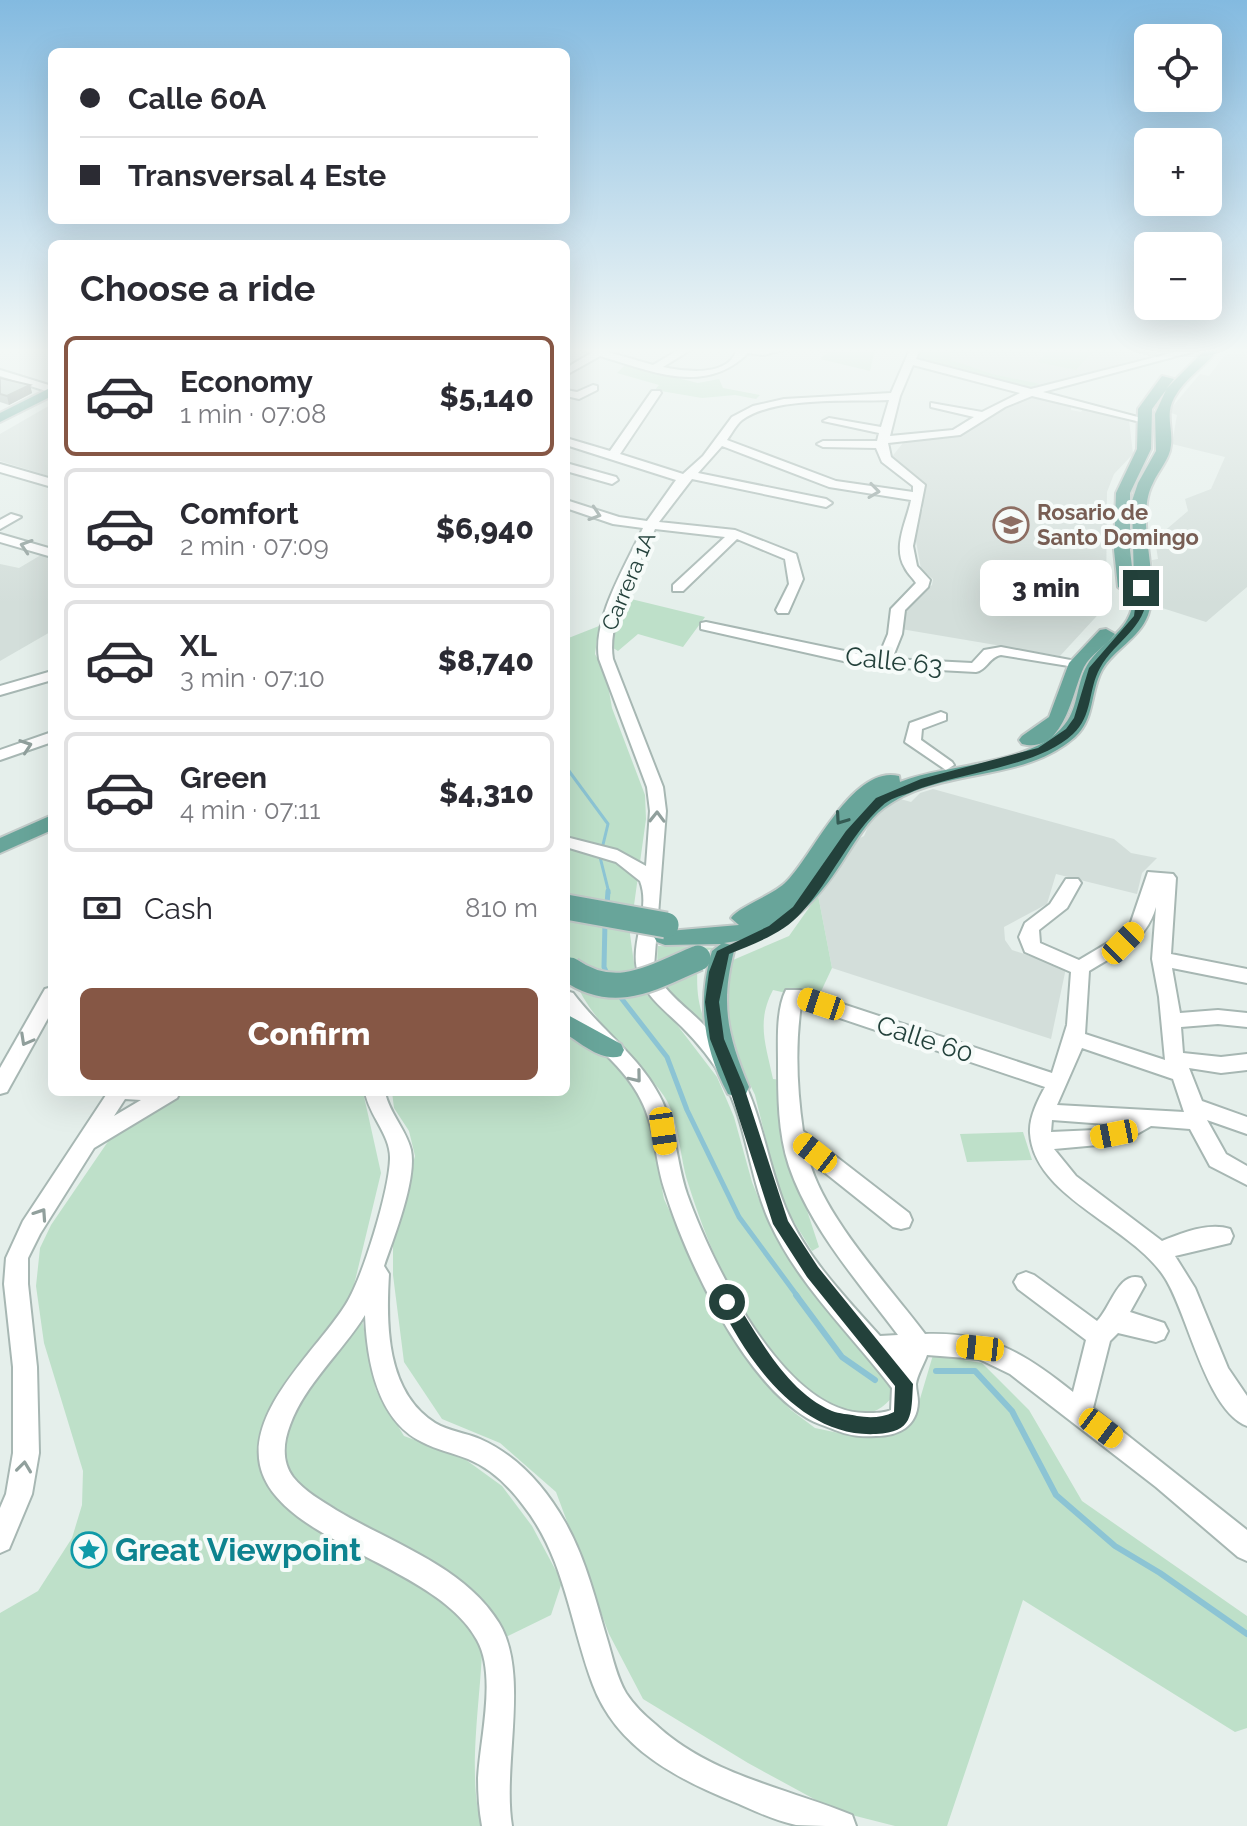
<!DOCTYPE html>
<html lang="en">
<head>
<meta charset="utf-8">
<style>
	body { margin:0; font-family:Raleway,sans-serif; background:#f2f2f3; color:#2b2b33; height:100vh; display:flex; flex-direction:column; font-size:30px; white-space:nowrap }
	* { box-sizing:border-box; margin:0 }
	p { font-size:26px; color:#7c7c81 }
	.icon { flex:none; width:44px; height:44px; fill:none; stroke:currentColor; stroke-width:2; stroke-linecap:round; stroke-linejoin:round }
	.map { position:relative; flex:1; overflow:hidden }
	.side { position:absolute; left:48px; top:240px; width:522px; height:856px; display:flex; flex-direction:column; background:#fff; border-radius:12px; box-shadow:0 8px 32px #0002 }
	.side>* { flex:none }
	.guide { position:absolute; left:48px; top:48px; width:522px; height:176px; border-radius:12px; box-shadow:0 8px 32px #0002; display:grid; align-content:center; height:176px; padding:0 32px; background:#fff }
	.fabs { position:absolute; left:1134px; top:24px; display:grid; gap:16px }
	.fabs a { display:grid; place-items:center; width:88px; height:88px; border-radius:12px; background:#fff; box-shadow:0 8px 32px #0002; font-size:40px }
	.end { position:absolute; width:36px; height:36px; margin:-18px; border:10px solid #23413b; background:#fff; box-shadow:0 0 0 4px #fff }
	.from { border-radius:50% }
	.bubble { position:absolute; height:56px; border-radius:12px; background:#fff; box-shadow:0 8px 32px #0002; font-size:26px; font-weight:800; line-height:56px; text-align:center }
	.car { position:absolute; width:24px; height:48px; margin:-24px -12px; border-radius:10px; box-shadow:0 0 6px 2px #0007; background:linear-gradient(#f5c518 24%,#345 0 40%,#f5c518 0 76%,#345 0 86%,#f5c518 0) }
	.guide b { display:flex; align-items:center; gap:28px; height:76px; font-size:30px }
	.guide b+b { border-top:2px solid #e1e1e2 }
	.guide i { width:20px; height:20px; background:#2b2b33 }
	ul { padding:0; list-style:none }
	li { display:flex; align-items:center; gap:24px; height:120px; margin:0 16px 12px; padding:0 16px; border:4px solid #e1e1e2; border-radius:12px }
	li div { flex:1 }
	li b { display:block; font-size:30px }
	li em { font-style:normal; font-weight:800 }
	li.selected { border-color:#865745 }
	li>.icon { width:72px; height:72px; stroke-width:1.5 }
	h2 { padding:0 32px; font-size:36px; line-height:96px }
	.pay { display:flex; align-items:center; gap:20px; height:88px; padding:0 32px; font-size:30px }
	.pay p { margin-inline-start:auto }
	.button { display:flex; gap:16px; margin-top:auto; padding:16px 32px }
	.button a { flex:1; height:92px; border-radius:12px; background:#865745; color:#fff; font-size:32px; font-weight:800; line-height:92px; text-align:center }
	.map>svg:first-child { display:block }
	.built { fill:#d3deda }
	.green { fill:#bee0c9 }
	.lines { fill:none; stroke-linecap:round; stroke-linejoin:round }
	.stream-far2 { stroke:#8cc4d4; stroke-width:3 }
	.stream-far1 { stroke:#8cc4d4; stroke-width:5 }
	.stream { stroke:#8cc4d4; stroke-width:6 }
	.minor-casing { stroke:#a7b7b3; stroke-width:4 }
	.major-casing { stroke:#c1cac8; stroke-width:4 }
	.minor { fill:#fff; fill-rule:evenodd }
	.major { fill:#68a59a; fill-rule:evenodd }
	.major-bridge-casing { stroke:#c1cac8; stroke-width:29; stroke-linecap:butt }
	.major-bridge { stroke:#68a59a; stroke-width:25 }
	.wall { fill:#a0aea9 }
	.shaded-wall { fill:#828d89 }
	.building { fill:#bacac4; stroke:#828d89; stroke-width:2 }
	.oneway { stroke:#91a09d }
	.oneway2 { stroke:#345a53 }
	.route { fill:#23413b }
	.labels { text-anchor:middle; stroke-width:8; stroke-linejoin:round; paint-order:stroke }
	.far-education-label { font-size:22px; font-weight:bold; fill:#785e54; stroke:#f6fbf9; text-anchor:start }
	.far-street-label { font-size:22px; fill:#23413b; stroke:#f6fbf9 }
	.street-label { font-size:26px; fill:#23413b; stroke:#f6fbf9 }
	.near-culture-label { font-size:32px; font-weight:bold; fill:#0d838f; stroke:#f6fbf9; text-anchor:start }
</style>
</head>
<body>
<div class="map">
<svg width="1247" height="1826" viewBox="0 0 1247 1826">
	<rect width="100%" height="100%" fill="#e5efeb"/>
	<g class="built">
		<path d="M920,349h254l-146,41z"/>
		<path d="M1242,349h5v238l-41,35 -50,-16 -4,-46 6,-1 -3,-20 33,-28 -3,-12 26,-10 14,-32 -53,-13 5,-29 -9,-3 32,-38 9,2 16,-21 20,-2z"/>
		<path d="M1037,396l34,10v4l10,2 2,-3 46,11 4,34 -19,20 -7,18 -1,114 -46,50 -159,-27 4,-22 27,-22 1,-6 -12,-10 -7,-39 2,-10 7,-11v-28l-33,-22 13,-16 61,-10 46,-28z"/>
		<path d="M52,404v73l-52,-16v-27z"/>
		<path d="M41,555l11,2v74l-52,30v-97l19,4z"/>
		<path d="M933,789l181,50 17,14 26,5 -15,15 -5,21 -81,-20 -9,30 -43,23 1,13 7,10 54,18 -15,71 -219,-71 -14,-73 38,-55 8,-4 10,-23 23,-15 14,4 9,-9z"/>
	</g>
	<g class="green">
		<path d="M801,349h74l-5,22 -50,-12 7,-6z"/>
		<path d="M920,349h29l2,11 41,14 48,10 -13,5 -113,-29z"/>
		<path d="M1050,349l43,2 -17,19 -39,-8z"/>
		<path d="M625,365l73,18 21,-4 4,9 37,7 -4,4 -21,-4 -33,3 -47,-8 4,-5 -42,-12z"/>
		<path d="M627,598l78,19 -22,30 -45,-13 -20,17 -8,-5z"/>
		<path d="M599,626l-4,28 11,20 6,34 33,87 1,24 -16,115 6,44 11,17 24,22 46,60 17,40 18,65 17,42 24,36 93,117 7,19c-15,20 -36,23 -58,12 -76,-39 -123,-148 -147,-225 -8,-25 -9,-60 -21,-82 -8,-15 -24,-29 -35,-42 -17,-20 -36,-40 -49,-62 -8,-14 -12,-31 -17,-46v-312z"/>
		<path d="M818,895l14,73 -15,32 -44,-10c-17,32 -7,55 0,89l9,1 13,94 24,73 -7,4 -31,-50 -26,-106 -31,-65 2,-67 63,-27z"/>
		<path d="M658,946l66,2 -25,3c-4,36 -3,62 18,92 -32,-31 -65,-48 -59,-97z"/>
		<path d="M566,1032l40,21 41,55 17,91 42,90 47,80 38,41 24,18 38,8 47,-5 17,-22 16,-54 49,8 47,47 53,91 165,115v112l-12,4 -212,-132 -76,226h-52l-59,-15 -88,-48 -105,-64 -34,-65 -53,-142 -56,-49 -58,-24 -38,-57 -11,-87v-40l22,-79 -6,-25 -15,-23 -2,-16h174z"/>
		<path d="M186,1092h177l18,81 -34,141 15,5 14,71 28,46 58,21 40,29 30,40 30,56 -11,33 -51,25 -18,12c-2,50 -15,129 0,174h-482v-213l38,-22 34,-53 10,-33 1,-34 -39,-128 -8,-57 4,-38 11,-23 58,-85z"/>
		<path d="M1023,1132l9,28 -65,2 -7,-28z"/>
	</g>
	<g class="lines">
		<path class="stream-far2" d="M566,767l42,57 -8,33 9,36"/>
		<g class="stream-far1">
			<path d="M607,905l1,-14"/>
			<path d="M605,922l-1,45 4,9"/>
			<path d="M618,994l49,63 20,53 52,107 59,80"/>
		</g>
		<g class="stream">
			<path d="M796,1295l46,62 33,23"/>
			<path d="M936,1371h39l37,40 44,84 59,51 45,27 87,61"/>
		</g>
		<defs>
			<g id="minor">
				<path d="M582,349h28l-2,3 45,13 27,-16h12l-29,18c24,5 66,10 74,-18h51l-25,6 -15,-2c-43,43 -97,18 -148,3l-34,19v-7l25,-15z"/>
				<path d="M910,349h10l-4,10 115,30 156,-40h16l-160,43 106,28v4l-117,-28 -27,11 -45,28 -72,8 3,14 34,28 -12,61 4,20 13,14 -2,7 -23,23 -3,24 -10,25 80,4 12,-13 17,-3 80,15v6l-80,-13c-12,2 -14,15 -25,17l-93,-5 -35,-5 -147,-33v-6l5,-1 172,36 10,-24 3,-25 25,-26c-3,-5 -8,-9 -11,-15 -13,-21 2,-47 6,-68l-82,-13 -107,-41 -24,27 128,26 6,4 -6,4 -134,-28 -33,43 76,8 61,24 7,25 -15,34h-10l-2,-3 13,-26 -4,-25 -48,-20 -54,52h-10v-6l52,-48 -70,-8c-16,37 -49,90 -42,130l50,128 3,24 -12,156c8,24 29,37 47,55 13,13 24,27 34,43 27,44 31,96 51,144 20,48 59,88 94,127l18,-1c-39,-52 -88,-107 -109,-169 -11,-33 -11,-70 -11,-104 0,-21 -2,-52 8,-72h14l252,83 15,-48 4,-53 -46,-20 -6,-15 6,-14 25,-19 16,-25h12l3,4 -14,25 -28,22 1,13 39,17 37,-22 14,-13 18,-53 25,2 3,4 -5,76 76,15v14l-75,-15 8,45 38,-3 29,3v14l-29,-3 -37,3 2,26 38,4 26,-3v16l-26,3 -32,-5 13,33 45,16v17l-40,-14 19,34 21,12v19l-37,-19 -20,-37 -39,-3 -21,12 -21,6 -55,5 22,27 86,65c20,-8 47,-19 68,-12l3,7 -3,7 -55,13 20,32 33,80 19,28v30c-41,-16 -59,-112 -82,-148 -32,-52 -131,-80 -135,-145 -1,-16 8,-33 15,-46l-244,-82c-6,41 -4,85 2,126l106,82 3,7 -3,7 -8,2 -8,-2 -84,-67c15,57 80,126 116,174 65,-2 98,18 148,58l13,-52 -68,-51 -4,-7 4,-7 8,-3 8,3 63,46c14,-14 22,-51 44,-43l4,7 -15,27 34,11 4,8 -4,8 -8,3 -38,-9 -8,8 -17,67 154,122v31l-9,-4 -82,-70 -146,-113 -31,-15 -52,-4c-3,9 -10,20 -11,29 0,6 2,12 2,18 -1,25 -20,34 -42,34 -15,1 -26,0 -41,-6 -9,-4 -20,-7 -28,-12 -65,-39 -121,-159 -143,-230 -9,-29 -9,-61 -23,-88 -17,-35 -52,-57 -75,-88v-21l7,2c27,36 65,62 86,102 17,31 17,66 28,99 24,67 97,221 180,219 9,0 17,0 24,-3l1,-22c-41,-54 -93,-102 -122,-165 -21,-46 -23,-100 -47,-144 -11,-19 -26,-37 -41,-52 -16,-16 -35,-29 -43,-51 -12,-31 13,-64 1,-95l-24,-19 -50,-15v-10l51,13 29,16 4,-55 -3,-24 -48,-128c-7,-40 27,-94 44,-131l-30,-4 -47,-16v-8l53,17 28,4 29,-41 -110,-35v-7l44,13 42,-60h8l1,2 -41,61 63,20 20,-18 29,-39 21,-11 31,-7 107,-6zM913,365l107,28 -38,19 -51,-9v4l43,10 -21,13 -63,6 10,-40zM889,400l-8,27 -52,-9 -6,3 56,12 -2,8h-54l-6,3 6,3 53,1 6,14 31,24v6l-77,-11 -109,-41c5,-7 9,-15 15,-20 34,-24 106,-18 147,-20zM1156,907l-4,52 7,38 6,63 -80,-26 4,-63c29,-18 57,-29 67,-64zM1082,1048l91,31 11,33 -127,-7zM1052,1120l67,5 -23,5 -45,2z"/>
				<path d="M0,370l52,16v7l-52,-17z"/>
				<path d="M593,385l4,1v4l-18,9 -13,-3v-6l11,2z"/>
				<path d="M566,463l50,14 2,3 -6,4 -46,-13z"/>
				<path d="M0,464l52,15v8l-52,-15z"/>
				<path d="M11,514l10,3 -21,12v-9z"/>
				<path d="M0,534l52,15v8l-52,-15z"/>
				<path d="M52,671v9l-52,15v-9z"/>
				<path d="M941,712l5,2v6l-24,9 -1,11 31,22 2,3 -8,5 -41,-28 5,-19z"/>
				<path d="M52,732v10l-52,18v-10z"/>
				<path d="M52,987v24l-45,81 -7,2v-26l45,-79z"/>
				<path d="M108,1092h72l-3,6 -83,50 -54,86 -12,24v26l9,83 2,86 -7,41 -23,55 -9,4v-45l6,-14 7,-41v-86l-9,-83 2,-26 17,-37zM125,1099l16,1 -27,16z"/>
				<path d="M365,1092h20c4,21 21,37 26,58 6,29 -17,87 -27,116l5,8c-3,51 -3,118 46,149 13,8 31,10 45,16 38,17 65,48 85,83 21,37 31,80 43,120 5,17 9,36 18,51 8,12 18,22 29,31 54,51 131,64 197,91l4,11c-19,0 -42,0 -60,-1 -20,-4 -39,-13 -57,-21 -60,-24 -122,-55 -146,-119 -23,-61 -28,-127 -70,-180 -14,-19 -33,-37 -55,-46 -15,-6 -31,-9 -46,-17 -45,-22 -55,-81 -57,-127 -23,37 -60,69 -75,110 -7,18 -8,37 3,52 11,14 29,24 43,33 55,33 128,56 163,113 31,51 3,142 13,203h-30c-3,-16 -4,-32 -4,-48 2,-39 19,-103 -1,-138 -40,-75 -201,-98 -217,-175 -12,-57 59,-117 86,-161 17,-27 43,-113 44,-145 1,-24 -21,-43 -25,-67z"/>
			</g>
			<g id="major">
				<path d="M1206,349h13c-14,17 -34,29 -45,49 -9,17 -1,30 -3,47 -1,14 -13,26 -18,38 -7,13 -7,27 -7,42 1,27 11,64 2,90 -9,24 -34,34 -46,55 -12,22 -7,49 -27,67 -53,47 -135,29 -191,71 -16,12 -27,31 -38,48 -32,51 -59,78 -122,87l7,2 3,6c-14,54 -6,86 15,136l-3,7 -9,3 -9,-3c-25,-47 -31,-92 -16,-143l9,-7 -56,1 -8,-3 -3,-5 3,-5 82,-7 -8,-7c7,-11 43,-23 56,-37 26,-26 66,-117 112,-105l1,6c47,-19 133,-16 165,-58 14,-17 11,-43 24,-62 22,-29 46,-32 45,-75l-8,5 -8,-5 -4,-37 2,-57 21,-44 1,-40 24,-33 12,3 -8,10zM1166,390l-11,24 1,37 -18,32 -6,18 2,83 -4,-34v-57l21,-44 1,-40z"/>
				<path d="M52,387v9l-52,26v-9z"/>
				<path d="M1106,629l9,5c-9,12 -24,20 -31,33 -12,24 -19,88 -62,77l-3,-4 3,-4 27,-19 20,-54 31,-33z"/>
				<path d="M52,815v15l-52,23v-15z"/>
				<path d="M566,1014l55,30 3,6 -3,6c-19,6 -39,-12 -55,-22z"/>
			</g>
		</defs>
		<use href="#minor" class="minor-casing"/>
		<use href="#major" class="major-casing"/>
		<use href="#minor" class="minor"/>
		<use href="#major" class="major"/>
		<defs>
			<g id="major-bridge">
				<path d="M566,907l100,18"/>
				<path d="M570,970c46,32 83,7 128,-12"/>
			</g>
		</defs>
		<use href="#major-bridge" class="major-bridge-casing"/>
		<use href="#major-bridge" class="major-bridge"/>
	</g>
	<path class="wall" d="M0,378l30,7 2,8 -23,12 -9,-3z"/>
	<path class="shaded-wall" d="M30,385l2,8 -23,12 -2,-9z"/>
	<path class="building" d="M0,378l30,7 -23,11 -7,-2z"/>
	<defs><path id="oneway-chevron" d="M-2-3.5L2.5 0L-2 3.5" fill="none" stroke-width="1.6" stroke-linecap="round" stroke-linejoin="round" transform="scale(2)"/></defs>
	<g class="oneway">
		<use href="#oneway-chevron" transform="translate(874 491) rotate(8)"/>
		<use href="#oneway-chevron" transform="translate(595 514) rotate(18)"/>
		<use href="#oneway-chevron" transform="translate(26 546) rotate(-162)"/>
		<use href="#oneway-chevron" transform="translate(26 746) rotate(-19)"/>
		<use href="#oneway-chevron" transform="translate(657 817) rotate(-89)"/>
		<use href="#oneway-chevron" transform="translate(26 1040) rotate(119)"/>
		<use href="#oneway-chevron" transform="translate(636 1077) rotate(51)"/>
		<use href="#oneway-chevron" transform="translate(41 1214) rotate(-56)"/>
		<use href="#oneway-chevron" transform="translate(24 1467) rotate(-83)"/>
	</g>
	<use class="oneway2" href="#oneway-chevron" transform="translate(841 819) rotate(125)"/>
	<linearGradient id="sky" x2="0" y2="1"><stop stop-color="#83bae0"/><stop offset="0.58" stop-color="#f3f8f6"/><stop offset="1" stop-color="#f3f8f6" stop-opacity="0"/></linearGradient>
	<rect width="1247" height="604" fill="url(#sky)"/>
	<path class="route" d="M1138,586l8,2c5,38 -29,50 -46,80 -12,21 -7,48 -27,66 -36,34 -116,38 -164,59 -9,3 -20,6 -27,13 -33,30 -50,73 -80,106 -19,22 -47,31 -73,42l-10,48 5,37 20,48 44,134 30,46 95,117c-2,31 1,48 -37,50 -74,4 -128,-71 -157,-132l2,-5h12c26,40 53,94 99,114 7,3 17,3 25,5 12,2 25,2 37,-4l1,-26 -88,-109 -34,-53 -44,-137 -19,-48 -5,-37 4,-30 8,-21 52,-25 24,-19 53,-76 30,-33 45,-19 117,-31 28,-19 8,-11 15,-50 45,-52z"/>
	<defs>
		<symbol id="school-ring" viewBox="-11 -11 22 22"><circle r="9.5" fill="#f6fbf9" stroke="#8d6e63" stroke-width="1.5"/><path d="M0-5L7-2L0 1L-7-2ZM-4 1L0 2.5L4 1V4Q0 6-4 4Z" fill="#8d6e63"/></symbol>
		<symbol id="sight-ring" viewBox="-11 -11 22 22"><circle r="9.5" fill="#f6fbf9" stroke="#0f9aa8" stroke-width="1.5"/><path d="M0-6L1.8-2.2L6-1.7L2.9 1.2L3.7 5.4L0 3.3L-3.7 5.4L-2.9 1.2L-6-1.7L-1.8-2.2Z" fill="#0f9aa8"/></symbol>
	</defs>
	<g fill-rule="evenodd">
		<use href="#school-ring" x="991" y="505" width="40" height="40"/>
		<use href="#sight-ring" x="69" y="1530" width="40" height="40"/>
	</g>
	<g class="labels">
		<g class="far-education-label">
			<text x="1037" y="520">Rosario de<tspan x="1037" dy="25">Santo Domingo</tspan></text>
		</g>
		<g class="far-street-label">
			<text transform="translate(628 581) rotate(-67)" y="8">Carrera 1A</text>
		</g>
		<g class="street-label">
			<text transform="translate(894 661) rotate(6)" y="9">Calle 63</text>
			<text transform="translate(925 1039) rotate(18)" y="9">Calle 60</text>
		</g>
		<g class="near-culture-label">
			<text x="115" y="1561">Great Viewpoint</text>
		</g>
	</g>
</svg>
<div class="fabs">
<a><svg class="icon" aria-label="locate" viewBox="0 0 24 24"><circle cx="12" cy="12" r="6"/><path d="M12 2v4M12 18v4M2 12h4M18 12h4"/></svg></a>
<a>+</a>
<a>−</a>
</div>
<i class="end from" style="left:727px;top:1302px"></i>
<i class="end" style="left:1141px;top:588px"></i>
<div class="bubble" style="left:980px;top:560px;width:132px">3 min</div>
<i class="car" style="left:1123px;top:943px;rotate:45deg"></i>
<i class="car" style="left:821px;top:1004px;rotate:288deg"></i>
<i class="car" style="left:663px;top:1131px;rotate:172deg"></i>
<i class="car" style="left:1114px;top:1134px;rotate:259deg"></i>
<i class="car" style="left:815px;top:1153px;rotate:308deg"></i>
<i class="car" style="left:980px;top:1348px;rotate:276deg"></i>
<i class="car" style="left:1101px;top:1428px;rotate:127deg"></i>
<div class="guide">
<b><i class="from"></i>Calle 60A</b>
<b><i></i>Transversal 4 Este</b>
</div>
<section class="side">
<h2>Choose a ride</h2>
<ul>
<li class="selected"><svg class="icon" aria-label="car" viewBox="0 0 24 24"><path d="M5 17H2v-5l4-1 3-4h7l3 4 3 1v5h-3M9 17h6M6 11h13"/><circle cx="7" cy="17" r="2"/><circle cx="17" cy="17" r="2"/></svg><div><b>Economy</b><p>1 min · 07:08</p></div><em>$5,140</em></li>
<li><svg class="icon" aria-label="car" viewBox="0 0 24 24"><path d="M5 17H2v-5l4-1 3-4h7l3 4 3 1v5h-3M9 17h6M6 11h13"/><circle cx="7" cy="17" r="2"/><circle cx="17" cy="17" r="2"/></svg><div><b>Comfort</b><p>2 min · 07:09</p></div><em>$6,940</em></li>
<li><svg class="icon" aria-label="car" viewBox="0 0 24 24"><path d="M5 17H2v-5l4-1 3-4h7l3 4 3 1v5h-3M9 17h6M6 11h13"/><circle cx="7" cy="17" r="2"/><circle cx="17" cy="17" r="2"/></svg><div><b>XL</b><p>3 min · 07:10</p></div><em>$8,740</em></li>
<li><svg class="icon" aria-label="car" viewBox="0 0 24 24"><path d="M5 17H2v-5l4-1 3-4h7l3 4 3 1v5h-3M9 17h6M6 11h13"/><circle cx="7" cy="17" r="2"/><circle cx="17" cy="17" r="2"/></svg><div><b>Green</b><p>4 min · 07:11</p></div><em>$4,310</em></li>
</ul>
<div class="pay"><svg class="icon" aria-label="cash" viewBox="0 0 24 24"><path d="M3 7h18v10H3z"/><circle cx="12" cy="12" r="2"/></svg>Cash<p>810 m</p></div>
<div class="button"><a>Confirm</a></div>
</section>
</div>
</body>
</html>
